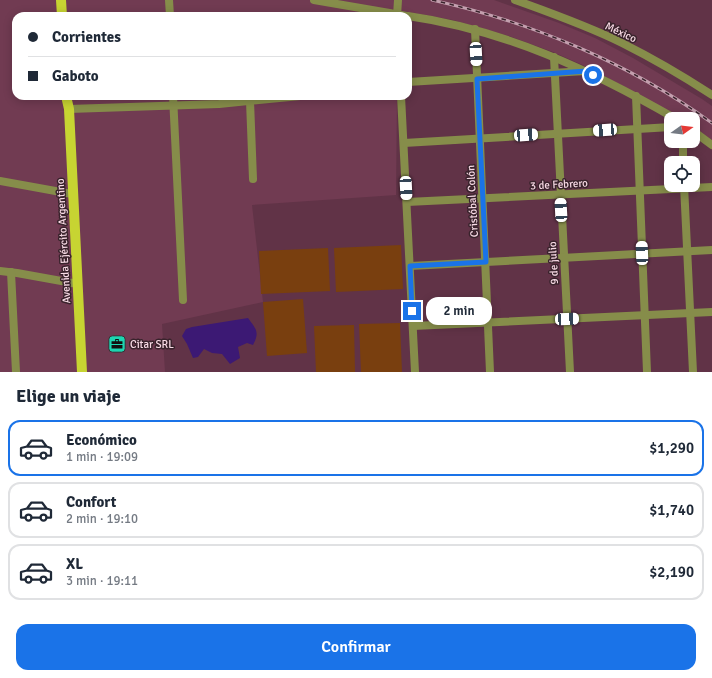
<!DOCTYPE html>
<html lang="es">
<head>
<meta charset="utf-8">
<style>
	body { margin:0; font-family:Signika,sans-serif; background:#f2f2f3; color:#1f2937; height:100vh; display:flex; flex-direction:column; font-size:15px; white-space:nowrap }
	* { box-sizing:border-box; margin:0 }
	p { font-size:13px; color:#747a83 }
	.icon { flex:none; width:22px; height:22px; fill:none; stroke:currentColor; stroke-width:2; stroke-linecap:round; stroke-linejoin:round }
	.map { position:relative; height:372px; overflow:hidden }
	.panel { display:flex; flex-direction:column; background:#fff; flex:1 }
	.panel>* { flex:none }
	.guide { position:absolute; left:12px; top:12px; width:400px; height:88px; border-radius:12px; box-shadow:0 2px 10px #0003; display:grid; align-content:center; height:88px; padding:0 16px; background:#fff }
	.needle { width:26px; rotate:76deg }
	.fabs { position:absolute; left:664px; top:112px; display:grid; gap:8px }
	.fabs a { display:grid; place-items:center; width:36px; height:36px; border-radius:8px; background:#fff; box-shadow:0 2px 10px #0003; font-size:20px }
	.end { position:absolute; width:18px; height:18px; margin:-9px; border:5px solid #1a73e8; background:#fff; box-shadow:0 0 0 2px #fff }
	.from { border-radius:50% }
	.bubble { position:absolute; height:28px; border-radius:12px; background:#fff; box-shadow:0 2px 10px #0003; font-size:13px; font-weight:600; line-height:28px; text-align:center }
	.car { position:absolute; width:12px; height:24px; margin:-12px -6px; border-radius:5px; box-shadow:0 0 3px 1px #0007; background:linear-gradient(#fff 24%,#345 0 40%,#fff 0 76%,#345 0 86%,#fff 0) }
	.guide b { display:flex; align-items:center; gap:14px; height:38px; font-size:15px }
	.guide b+b { border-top:1px solid #e0e1e3 }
	.guide i { width:10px; height:10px; background:#1f2937 }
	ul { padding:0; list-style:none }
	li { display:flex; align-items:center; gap:12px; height:56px; margin:0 8px 6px; padding:0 8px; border:2px solid #e0e1e3; border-radius:12px }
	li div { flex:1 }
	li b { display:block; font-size:15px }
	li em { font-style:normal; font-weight:600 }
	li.selected { border-color:#1a73e8 }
	li>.icon { width:36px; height:36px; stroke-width:1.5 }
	h2 { padding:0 16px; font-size:18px; line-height:48px }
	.primary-button { display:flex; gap:8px; margin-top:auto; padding:8px 16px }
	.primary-button a { flex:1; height:46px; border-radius:12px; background:#1a73e8; color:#fff; font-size:16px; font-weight:600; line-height:46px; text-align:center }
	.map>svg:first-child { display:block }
	.built { fill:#713b52 }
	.green { fill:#793f0f }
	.water { fill:#3c1974 }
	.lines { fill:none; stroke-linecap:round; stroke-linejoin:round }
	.minor { stroke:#868d4a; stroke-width:8 }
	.major { stroke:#c7d432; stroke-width:10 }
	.rail-casing { stroke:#c39fae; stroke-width:3 }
	.rail { stroke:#39232c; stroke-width:1.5; stroke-dasharray:4.5; stroke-linecap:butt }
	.route { stroke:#1a73e8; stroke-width:5 }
	.labels { text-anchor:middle; stroke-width:3; stroke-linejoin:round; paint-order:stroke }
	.street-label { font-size:11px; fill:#f8dae5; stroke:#39232c }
	.poi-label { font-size:11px; fill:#f8dae5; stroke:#39232c; text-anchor:start }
</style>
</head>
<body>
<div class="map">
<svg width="712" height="372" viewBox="0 0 712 372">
	<rect width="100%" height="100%" fill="#613347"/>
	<path class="built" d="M0,0h494l65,23 36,15 38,20 69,41 10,7v34l-19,-13v-8h-13l-57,-33 -36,-19 -34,-15 -44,-16 -56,-16 -61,-11v4l5,3h-381v80h381l-1,99 -144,10 11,97 -101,22 3,48h-165z"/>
	<g class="green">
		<path d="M401,245l2,44 -67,3 -2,-44z"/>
		<path d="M328,248l2,43 -69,3 -2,-43z"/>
		<path d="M303,299l4,54 -40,3 -4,-54z"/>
		<path d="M400,323l2,49h-41l-2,-48z"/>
		<path d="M354,325l1,47h-39l-2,-46z"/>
	</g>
	<path class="water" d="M248,318c8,11 12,14 5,27l-6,-2 -9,4 2,11 -10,6 -8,-10 -10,-1 -8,-4 -6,8 -5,1 -6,-14 -5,-8 4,-7 6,-2z"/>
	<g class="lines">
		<g class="minor">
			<path d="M169,0l1,16"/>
			<path d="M314,0l93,16"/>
			<path d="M515,0c36,13 73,26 107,43 32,16 61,33 90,52"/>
			<path d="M397,16l1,-16"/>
			<path d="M408,16c97,14 183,54 268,103"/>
			<path d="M475,29l15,343"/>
			<path d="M554,57l16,315"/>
			<path d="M408,82l177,-11"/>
			<path d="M173,96l10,204"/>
			<path d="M401,96l14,276"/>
			<path d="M636,96l11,276"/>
			<path d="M250,101l3,78"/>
			<path d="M69,109l150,-5 81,-8"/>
			<path d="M693,131l19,14"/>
			<path d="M683,141v22"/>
			<path d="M404,143l267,-16"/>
			<path d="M0,181l72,13"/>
			<path d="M684,185l9,187"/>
			<path d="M407,202l305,-15"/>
			<path d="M410,266l302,-16"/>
			<path d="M0,271l17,2 61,11"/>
			<path d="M11,272l5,100"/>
			<path d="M413,326l299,-14"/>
		</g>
		<g class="major">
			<path d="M61,0l1,16"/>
			<path d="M66,96l3,13 13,263"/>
		</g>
		<defs>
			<path id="rail" d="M432,0c99,22 197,63 280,123"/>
		</defs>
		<use href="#rail" class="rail-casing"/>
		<use href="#rail" class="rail"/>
	</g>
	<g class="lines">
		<path class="route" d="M412,311l-2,-45 76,-4 -9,-183 109,-8 7,4"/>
	</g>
	<defs>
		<symbol id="office-square" viewBox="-11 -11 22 22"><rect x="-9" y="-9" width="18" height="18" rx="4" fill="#1dd5b1" stroke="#39232c"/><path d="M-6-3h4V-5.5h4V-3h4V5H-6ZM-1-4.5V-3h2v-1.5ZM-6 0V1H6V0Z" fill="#111"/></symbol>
	</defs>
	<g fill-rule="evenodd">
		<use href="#office-square" x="107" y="334" width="20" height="20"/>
	</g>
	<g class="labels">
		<g class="street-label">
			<text transform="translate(621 32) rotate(25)" y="4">México</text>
			<text transform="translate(559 184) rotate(-3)" y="4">3 de Febrero</text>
			<text transform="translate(472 201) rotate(-93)" y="4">Cristóbal Colón</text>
			<text transform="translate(63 241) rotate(-93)" y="4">Avenida Ejército Argentino</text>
			<text transform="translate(553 263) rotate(-93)" y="4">9 de julio</text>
		</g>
		<g class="poi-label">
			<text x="130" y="348">Citar SRL</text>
		</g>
	</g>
</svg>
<div class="fabs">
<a><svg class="needle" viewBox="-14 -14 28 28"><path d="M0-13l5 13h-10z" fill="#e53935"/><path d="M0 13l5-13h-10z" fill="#747a83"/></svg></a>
<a><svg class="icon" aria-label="locate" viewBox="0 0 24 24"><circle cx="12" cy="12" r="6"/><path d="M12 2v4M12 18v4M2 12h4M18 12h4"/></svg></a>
</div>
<i class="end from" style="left:593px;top:75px"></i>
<i class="end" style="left:412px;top:311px"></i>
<div class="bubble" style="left:426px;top:297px;width:66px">2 min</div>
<i class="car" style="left:476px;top:54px;rotate:177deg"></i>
<i class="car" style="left:605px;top:130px;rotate:266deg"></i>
<i class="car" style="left:526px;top:135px;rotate:86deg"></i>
<i class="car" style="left:406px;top:188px;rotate:177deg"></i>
<i class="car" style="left:561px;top:210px;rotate:357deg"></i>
<i class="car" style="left:642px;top:253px;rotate:358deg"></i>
<i class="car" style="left:567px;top:319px;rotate:87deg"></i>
<div class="guide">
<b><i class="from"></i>Corrientes</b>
<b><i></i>Gaboto</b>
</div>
</div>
<section class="panel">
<h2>Elige un viaje</h2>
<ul>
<li class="selected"><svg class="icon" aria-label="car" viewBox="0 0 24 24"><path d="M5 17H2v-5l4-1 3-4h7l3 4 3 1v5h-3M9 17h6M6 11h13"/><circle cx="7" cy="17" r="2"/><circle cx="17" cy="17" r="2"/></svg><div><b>Económico</b><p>1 min · 19:09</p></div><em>$1,290</em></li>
<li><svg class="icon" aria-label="car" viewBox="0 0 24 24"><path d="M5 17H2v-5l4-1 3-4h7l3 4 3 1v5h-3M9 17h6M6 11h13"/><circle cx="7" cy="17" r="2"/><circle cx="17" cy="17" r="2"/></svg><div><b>Confort</b><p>2 min · 19:10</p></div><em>$1,740</em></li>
<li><svg class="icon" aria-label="car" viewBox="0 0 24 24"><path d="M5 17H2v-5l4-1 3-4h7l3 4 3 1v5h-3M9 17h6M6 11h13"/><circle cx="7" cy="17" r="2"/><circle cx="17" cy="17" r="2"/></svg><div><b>XL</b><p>3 min · 19:11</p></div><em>$2,190</em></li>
</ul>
<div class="primary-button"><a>Confirmar</a></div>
</section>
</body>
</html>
